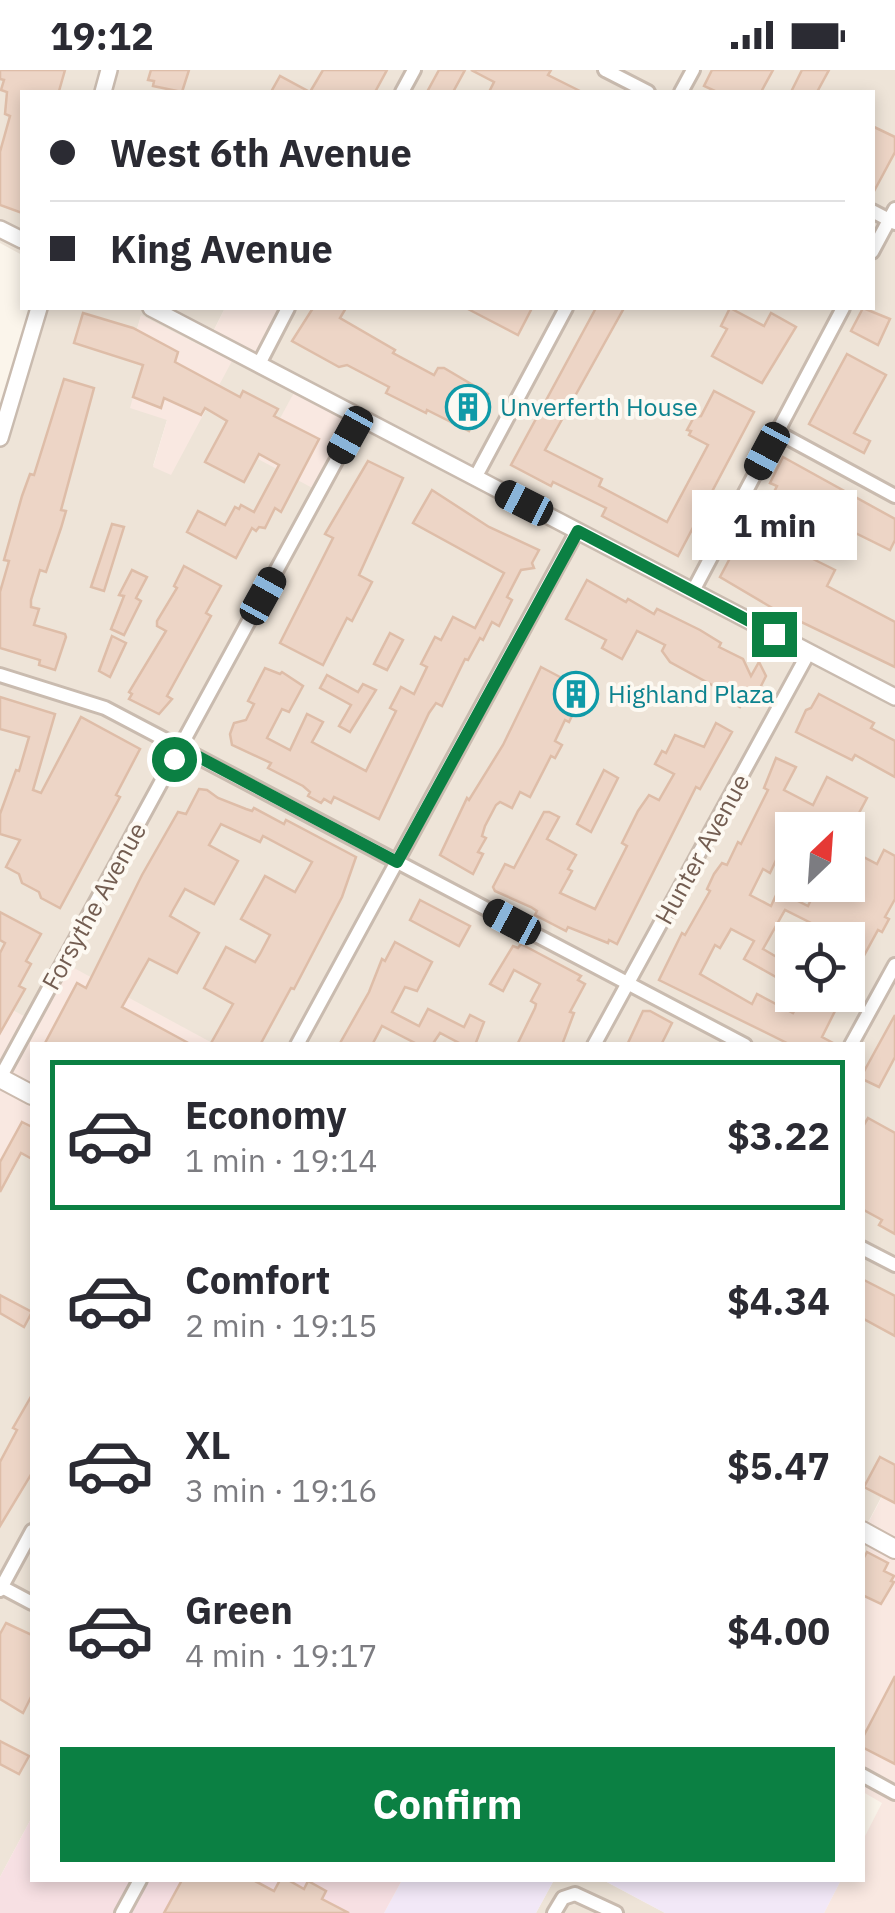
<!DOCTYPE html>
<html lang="en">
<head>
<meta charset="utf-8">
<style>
	body { margin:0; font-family:"IBM Plex Sans",sans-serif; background:#f7f7f7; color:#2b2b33; height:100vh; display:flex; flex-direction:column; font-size:38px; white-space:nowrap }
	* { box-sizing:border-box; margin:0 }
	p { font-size:32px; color:#7c7c81 }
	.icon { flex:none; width:55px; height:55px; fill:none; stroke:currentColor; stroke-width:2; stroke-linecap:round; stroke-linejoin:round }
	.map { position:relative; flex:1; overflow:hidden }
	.sheet { position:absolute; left:30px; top:972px; width:835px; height:840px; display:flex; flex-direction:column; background:#fff; border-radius:0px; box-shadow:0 5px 15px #0003 }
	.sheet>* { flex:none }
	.guide { position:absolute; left:20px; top:20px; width:855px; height:220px; border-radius:0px; box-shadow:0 5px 15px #0003; display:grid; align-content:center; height:220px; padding:0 30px; background:#fff }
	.needle { width:65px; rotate:25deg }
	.controls { position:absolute; left:775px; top:742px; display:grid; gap:20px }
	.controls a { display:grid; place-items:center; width:90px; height:90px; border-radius:0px; background:#fff; box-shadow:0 5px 15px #0003; font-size:50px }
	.end { position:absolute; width:45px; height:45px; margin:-22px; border:12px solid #0b8043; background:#fff; box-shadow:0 0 0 5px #fff }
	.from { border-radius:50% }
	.bubble { position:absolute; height:70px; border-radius:0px; background:#fff; box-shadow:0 5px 15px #0003; font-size:32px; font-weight:700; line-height:70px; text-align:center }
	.car { position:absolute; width:30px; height:60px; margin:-30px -15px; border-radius:12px; box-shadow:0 0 8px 2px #0007; background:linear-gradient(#222 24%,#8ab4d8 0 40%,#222 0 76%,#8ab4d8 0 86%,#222 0) }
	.guide b { display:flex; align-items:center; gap:35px; height:95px; font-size:38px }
	.guide b+b { border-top:2px solid #e1e1e2 }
	.guide i { width:25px; height:25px; background:#2b2b33 }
	ul { padding:18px 0 0; list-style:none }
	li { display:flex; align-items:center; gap:30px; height:150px; margin:0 20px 15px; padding:0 10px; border:5px solid transparent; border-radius:0px }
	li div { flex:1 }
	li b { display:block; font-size:38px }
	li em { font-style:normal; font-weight:700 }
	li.on { border-color:#0b8043 }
	li>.icon { width:90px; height:90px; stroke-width:1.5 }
	.cta { display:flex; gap:20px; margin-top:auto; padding:20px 30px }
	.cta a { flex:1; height:115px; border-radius:0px; background:#0b8043; color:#fff; font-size:40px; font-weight:700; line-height:115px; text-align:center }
	.status { display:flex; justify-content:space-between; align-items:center; height:70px; padding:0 50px; background:#fff; direction:ltr }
	.status svg { height:28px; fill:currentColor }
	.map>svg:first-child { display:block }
	.residential { fill:#eee4d8; fill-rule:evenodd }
	.commercial { fill:#f9e8e1 }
	.education { fill:#f2e8f7 }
	.medical { fill:#f7e0e3 }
	.building { fill:#edd5c6; stroke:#debda8; stroke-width:2.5; fill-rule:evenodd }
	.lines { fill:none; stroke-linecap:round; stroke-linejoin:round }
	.minor-casing { stroke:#c9bbaf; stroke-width:18 }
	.tertiary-casing { stroke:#c9bbaf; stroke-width:20 }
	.secondary-casing { stroke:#ccbbae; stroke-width:22 }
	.minor { stroke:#fff; stroke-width:12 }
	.tertiary { stroke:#fff; stroke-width:15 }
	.secondary { stroke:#fff; stroke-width:18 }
	.route { stroke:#0b8043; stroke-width:12 }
	.labels { text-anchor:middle; stroke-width:8; stroke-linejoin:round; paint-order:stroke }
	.culture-label { font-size:25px; fill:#0d838f; stroke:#fdf9f2; text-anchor:start }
	.street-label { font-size:25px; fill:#735d51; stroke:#fdf9f2 }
</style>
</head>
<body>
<div class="status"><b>19:12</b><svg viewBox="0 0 49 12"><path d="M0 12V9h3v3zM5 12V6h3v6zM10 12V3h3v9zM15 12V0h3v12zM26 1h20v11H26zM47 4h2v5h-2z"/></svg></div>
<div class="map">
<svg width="895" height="1843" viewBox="0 0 895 1843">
	<rect width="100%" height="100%" fill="#fbf5eb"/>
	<g class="residential">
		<path d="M0,0h895v1401l-31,59 10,6 -11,23 -1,-514h-830l-32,-42v-582l33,-113h192l-20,40 -64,-32 -13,44 14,5 25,55 -14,46 79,-106 60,-52h580v-216h-850v163l-22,-12zM792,760h56v55h-56zM792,870h56v55h-56z"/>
		<path d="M32,1063v684l-32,60v-706l10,5z"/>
		<path d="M554,1810h49l62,33h-129z"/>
	</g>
	<g class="commercial">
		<path d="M225,238h67l-34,66 -26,-13 -61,114 -18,-8 14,-47 -37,-12 12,-43 -14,-4 13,-46 64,33z"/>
		<path d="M297,317l60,32 -39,72 -60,-32z"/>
		<path d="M63,892l153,83h-184v88l-22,43 -10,-5v-168l31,17z"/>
		<path d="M895,1402v441h-71l17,-33h21l1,-40 19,-37 -19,-11 -1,-233 12,-22 -10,-6z"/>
	</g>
	<g class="education">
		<path d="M402,1810h152l-18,33h-152z"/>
		<path d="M603,1810h238l-17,33h-159z"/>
	</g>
	<path class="medical" d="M32,1747v63h370l-18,33h-384v-36z"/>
	<g class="building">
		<path d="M0,0h65l-6,21 -37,1v121l-22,-8v-53l10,-36 -5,-2 2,-22 -6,-2 3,-10 -4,-1z"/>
		<path d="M151,0h38l-7,22 -29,-6 1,-5 -6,-1z"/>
		<path d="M323,0h64l-12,22h-104l9,-16 30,16z"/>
		<path d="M439,0h26l-12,22h-26z"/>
		<path d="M471,0h80l-3,5 34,17h-93l5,-10z"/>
		<path d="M712,0h61l-12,22h-44l-13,-6z"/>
		<path d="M802,0h27l-12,22h-26z"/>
		<path d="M872,56l23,11v15l-23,43z"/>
		<path d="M313,238h33l-6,10 55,32 -2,3 41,22 4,-7h6l44,26 -19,37 -42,-21 -1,3 -40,-20 3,-6 -42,-22 -8,2 -47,-26z"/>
		<path d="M466,238h66l-14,27z"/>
		<path d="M596,238h28l-79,142 57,29 -3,7 68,36 41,-77 -19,-10 2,-4 -4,-1 7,-13 7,-1 13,-25 40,21 -76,144 -76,-40 4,-8 -53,-26 -2,4 -40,-21z"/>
		<path d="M730,238l34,18 7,-13 25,14 -34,56 -50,-27 15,-27 -6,-3z"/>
		<path d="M863,238l27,11 -12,26 -27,-14z"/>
		<path d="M83,243l50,15 45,24 -3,10 65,35 3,-6 35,18 -4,7 45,23 -38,73 -6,-4 -10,20 -6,-1 -3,4 -4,-3 -16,30 -49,-26 11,-21 27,14 10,-18 4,2 2,-4 13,7 25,-47 -20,-11 -15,28 -39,-20 22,-41 -22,-13 -4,7 -37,-17 -3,10 -28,-11 10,-32 -69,-22z"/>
		<path d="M847,284l39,21 -32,58 16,8 -6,12 -55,-29z"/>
		<path d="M64,309l30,9 -33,122 5,1 -5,17 -15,44 -6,-2 -9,30v7l8,2 -5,16 31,9 1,3 -11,33 -16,-5 1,-5 -40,-12v-56l9,-31 -5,-1 18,-64 8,-22 4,1z"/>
		<path d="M783,387l112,62v21l-5,10 -67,-33 2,-4 -21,-10 -2,3 -16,-8 -14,30 35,17 -4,9 32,16 -8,16 68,36v45l-121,-58 -54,-32 35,-66 7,4 15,-29 -7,-3z"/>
		<path d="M368,391l35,17 -44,97 13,7 -20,39 -5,-3 -24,47 -43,-22 53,-105 -8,-4z"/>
		<path d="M432,420l57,37 50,23 -7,13 2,5 -13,2 -14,27 5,3 -13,26 -7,-4 -9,18 -3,-2 -12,22 -3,-1 -23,47 -6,-3 -7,10 -50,106 -45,-22 -3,6 -7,-4 -3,4 -13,-7 2,-4 -7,-6 -35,-18 3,-5 -39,-18 -2,-11 4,-11 12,-3 8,-16 -6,-3 17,-33 15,6 2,-2 21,14 -14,26 -7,-3 -15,29 23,12 17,-36 16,8 -11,20 54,29 30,-60 -6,-3 11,-21 13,7 13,-27 -6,-3 14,-27 6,3 12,-23 22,11 29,-55 -91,-50z"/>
		<path d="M112,454l12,3 -20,64 -13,-4z"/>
		<path d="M184,496l37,20 -15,27 5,3 -44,80 5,3 -13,15 -30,-15 3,-5 -3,-2 37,-61 -9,-5v-5l20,-33 -3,-2z"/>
		<path d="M132,500l15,7 -11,21 5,3 -17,34 -13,-6 13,-33 -5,-1z"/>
		<path d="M587,510l39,22 2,-3 26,15 3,-5 43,21 21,13 -2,4 24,12 8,17 8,-14 7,14 -7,14 -9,13 -6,-3 -4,7 -11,-6 3,-5 -62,-34 -8,-11 3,-6 -28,-14 -15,28 -20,-11 4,-8 -40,-21z"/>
		<path d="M390,563l13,7 -16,30 -13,-6z"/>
		<path d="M112,566l14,7 -16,34 -11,-6z"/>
		<path d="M541,597l55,29 -7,13 -11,-6 -9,19 -4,-2 -10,21 7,4 -7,13 -4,-2 -21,41 -10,-5 -8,16 -12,-6 -4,3 -11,21 -3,10 4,2 -8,14 5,2 -10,20 -33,-19 27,-57 2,2 34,-55z"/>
		<path d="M327,605l31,17 5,-8 13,6 -26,42 -11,-6 12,-21 -31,-17z"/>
		<path d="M819,624l55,29 -3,5 24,13v36l-40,-22 -3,5 -56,-28 10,-22 5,-2z"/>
		<path d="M0,627l55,17 -22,76 8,3 40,-76 59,32 -24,46 4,2 -60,111 -19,-10 -2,-6 -17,-9 -3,-9 -13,-7 14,-27 -20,-6v-20l16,-44 3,1 10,-34 -29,-8z"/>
		<path d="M716,653l16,9 -32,57 -4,-2 -79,157 -8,-4 -1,3 -40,-16 -2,4 -31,-16 2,-4 -6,-4 -36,-16 -2,-4 12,-23 9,4 30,-56h5l10,5 -12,22 29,16 -8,14 4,2 -12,22 35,16 32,-63 -5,-3 16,-32 11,-16 10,5 15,-26 -19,-10 7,-13 4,2 9,-18 29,12z"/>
		<path d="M776,688l20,9 -12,23 29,15 14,-28 40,21 -17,32 13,6 -9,16 23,12 7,-14 11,6v43l-10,18 4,2 -7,13 -4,-2 -30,55v-45h-20l3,-7 -46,-23 -22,39 29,17v20l-48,-27 10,-18 -23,-12 -11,19 -5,-3 -15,29 52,30 5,-10 36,19 10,-18h40l-21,42 15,8h-46l-132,-65 23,-47 3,2 25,-44 -3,-2 7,-15 8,-11 5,2 11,-23 3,2 27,-54 -4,-2zM792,760h56v55h-30l-10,21 -30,-15 -7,15 -21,-11 13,-26 7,4 8,-17 14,8z"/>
		<path d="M604,700l14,8 -27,54 -14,-8z"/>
		<path d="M199,719l8,1 11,8 28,11 6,2 2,-3 30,16 2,-4 70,37 -14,40 -48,92 -3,-1 -31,57h-50l23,-41 -29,-16 22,-41 29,15 5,-8 10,-19 -29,-16 24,-43 30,16 17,-30 -49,-26 -3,6 -39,-18 -12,21 29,16 -24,43 -29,-15 -12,21 -3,6 29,17 -22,40 -28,-14 -27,48 70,38h-148l33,-62 9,5 56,-113 36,-63 8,2z"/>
		<path d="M420,830l50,26 -11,20 -49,-26z"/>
		<path d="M0,842l41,22 -15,27 5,3 -12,22 6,3 -25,44v-80l5,-10 -5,-3z"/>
		<path d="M395,872l37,20 -15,29 -12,-4 -13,25 27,14 9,-17 36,18 6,-12 14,7 -9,23h-12l-23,-12 -8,12h-13l-37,-19 -10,19h-33l30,-53 13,-33 3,2z"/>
		<path d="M521,874l60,32 -3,4 7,4 -15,28 4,1 -12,32h-45l18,-37 1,-4 -5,-3 9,-17 -26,-14 -11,21 -13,-7 23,-38 5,2z"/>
		<path d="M643,941h7l22,12 -11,22h-34z"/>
		<path d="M895,945v42l-16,30 -17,-8v-4z"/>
		<path d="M868,1048l27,15v101l-16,-9 3,-5 -20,-11v-81z"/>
		<path d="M22,1052l10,5v32l-11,-6 -21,39v-30z"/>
		<path d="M862,1209l33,17v40l-33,-18z"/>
		<path d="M0,1225l32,17 -8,15 -24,-14z"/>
		<path d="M32,1325v78l-32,53v-64l17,-32 -4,-2z"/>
		<path d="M880,1387l15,8v38l-31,-16z"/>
		<path d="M867,1482l21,11 -4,8 10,5 -3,5 3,1 -13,22 -19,-9v-34z"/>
		<path d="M6,1553l26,12v60l-9,18 -23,-14v-65z"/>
		<path d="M895,1606v88l-33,-17v-8z"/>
		<path d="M0,1671l29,15 -10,18 -19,-10z"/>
		<path d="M182,1810h71l21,11 6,-11h8l16,9 4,-8 18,10 -4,8 27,14h-185z"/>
	</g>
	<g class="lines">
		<defs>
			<g id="minor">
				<path d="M605,0l43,22"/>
				<path d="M402,22l12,-22"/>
				<path d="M681,22l12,-22"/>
				<path d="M872,141l23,12"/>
				<path d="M872,182l23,-43"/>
				<path d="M259,294l29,-56"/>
				<path d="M777,362l118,64"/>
				<path d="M475,408l91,-170"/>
				<path d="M693,521l150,-283"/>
				<path d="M0,605l105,33 640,337"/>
				<path d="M297,975l280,-514"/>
				<path d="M594,975l215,-393"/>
				<path d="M851,975l44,-80"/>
				<path d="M0,1008l360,-661"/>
				<path d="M862,1178l33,17"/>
				<path d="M0,1516l32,17"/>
				<path d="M0,1520l32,-59"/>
				<path d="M862,1705l33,18"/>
				<path d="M122,1843l18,-33"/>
				<path d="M554,1843l9,-15 12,-4 41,19"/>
			</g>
			<g id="tertiary">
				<path d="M103,22l6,-22"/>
				<path d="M0,159l22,11"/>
				<path d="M151,238l744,389"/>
				<path d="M0,368l39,-130"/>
			</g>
			<g id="secondary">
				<path d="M0,1008l32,17"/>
				<path d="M862,1461l33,18"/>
			</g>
		</defs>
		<use href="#minor" class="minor-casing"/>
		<use href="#tertiary" class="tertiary-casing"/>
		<use href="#secondary" class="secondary-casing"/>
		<use href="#minor" class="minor"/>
		<use href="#tertiary" class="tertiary"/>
		<use href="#secondary" class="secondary"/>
	</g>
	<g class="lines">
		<path class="route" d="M174,689l6,-12 217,115 181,-331 196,103"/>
	</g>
	<defs>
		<symbol id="building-ring" viewBox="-11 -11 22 22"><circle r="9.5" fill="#fdf9f2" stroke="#0f9aa8" stroke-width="1.5"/><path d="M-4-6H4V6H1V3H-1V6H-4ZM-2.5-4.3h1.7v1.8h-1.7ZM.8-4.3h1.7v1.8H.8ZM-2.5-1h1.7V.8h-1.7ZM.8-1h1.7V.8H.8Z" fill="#0f9aa8"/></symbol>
	</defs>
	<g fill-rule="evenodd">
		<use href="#building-ring" x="443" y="312" width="50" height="50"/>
		<use href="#building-ring" x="551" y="599" width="50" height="50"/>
	</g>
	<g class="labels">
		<g class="culture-label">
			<text x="500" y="346">Unverferth House</text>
			<text x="608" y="633">Highland Plaza</text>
		</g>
		<g class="street-label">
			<text transform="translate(702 779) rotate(-61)" y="9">Hunter Avenue</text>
			<text transform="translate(94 836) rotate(-61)" y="9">Forsythe Avenue</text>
		</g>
	</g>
</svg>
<div class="controls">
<a><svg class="needle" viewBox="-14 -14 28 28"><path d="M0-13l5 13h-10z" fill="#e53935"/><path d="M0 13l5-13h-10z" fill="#7c7c81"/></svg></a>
<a><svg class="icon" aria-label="locate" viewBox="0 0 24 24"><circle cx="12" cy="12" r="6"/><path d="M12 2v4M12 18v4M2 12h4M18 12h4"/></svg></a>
</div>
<i class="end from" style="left:174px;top:689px"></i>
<i class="end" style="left:774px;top:564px"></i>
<div class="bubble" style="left:692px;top:420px;width:165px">1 min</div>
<i class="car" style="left:350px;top:365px;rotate:209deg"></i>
<i class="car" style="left:767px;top:381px;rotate:208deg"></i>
<i class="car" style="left:524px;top:433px;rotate:297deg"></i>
<i class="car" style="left:263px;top:526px;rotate:29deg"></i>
<i class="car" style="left:512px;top:852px;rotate:298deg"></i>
<div class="guide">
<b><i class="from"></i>West 6th Avenue</b>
<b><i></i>King Avenue</b>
</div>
<section class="sheet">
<ul>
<li class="on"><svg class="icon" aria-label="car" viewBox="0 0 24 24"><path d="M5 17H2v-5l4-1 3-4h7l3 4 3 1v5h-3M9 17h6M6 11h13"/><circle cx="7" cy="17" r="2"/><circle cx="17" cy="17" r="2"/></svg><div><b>Economy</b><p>1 min · 19:14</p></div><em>$3.22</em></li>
<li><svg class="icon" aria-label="car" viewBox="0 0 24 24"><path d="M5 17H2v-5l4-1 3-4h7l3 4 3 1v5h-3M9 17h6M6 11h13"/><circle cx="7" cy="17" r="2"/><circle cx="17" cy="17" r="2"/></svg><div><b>Comfort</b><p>2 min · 19:15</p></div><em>$4.34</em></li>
<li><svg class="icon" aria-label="car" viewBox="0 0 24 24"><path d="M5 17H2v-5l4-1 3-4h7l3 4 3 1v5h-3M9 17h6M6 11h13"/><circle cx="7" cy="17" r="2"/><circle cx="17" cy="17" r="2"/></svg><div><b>XL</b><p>3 min · 19:16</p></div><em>$5.47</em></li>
<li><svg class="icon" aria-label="car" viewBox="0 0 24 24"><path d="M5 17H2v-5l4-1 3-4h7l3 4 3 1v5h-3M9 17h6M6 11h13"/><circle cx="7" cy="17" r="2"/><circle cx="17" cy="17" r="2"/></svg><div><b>Green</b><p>4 min · 19:17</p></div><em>$4.00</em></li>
</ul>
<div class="cta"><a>Confirm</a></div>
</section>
</div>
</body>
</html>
